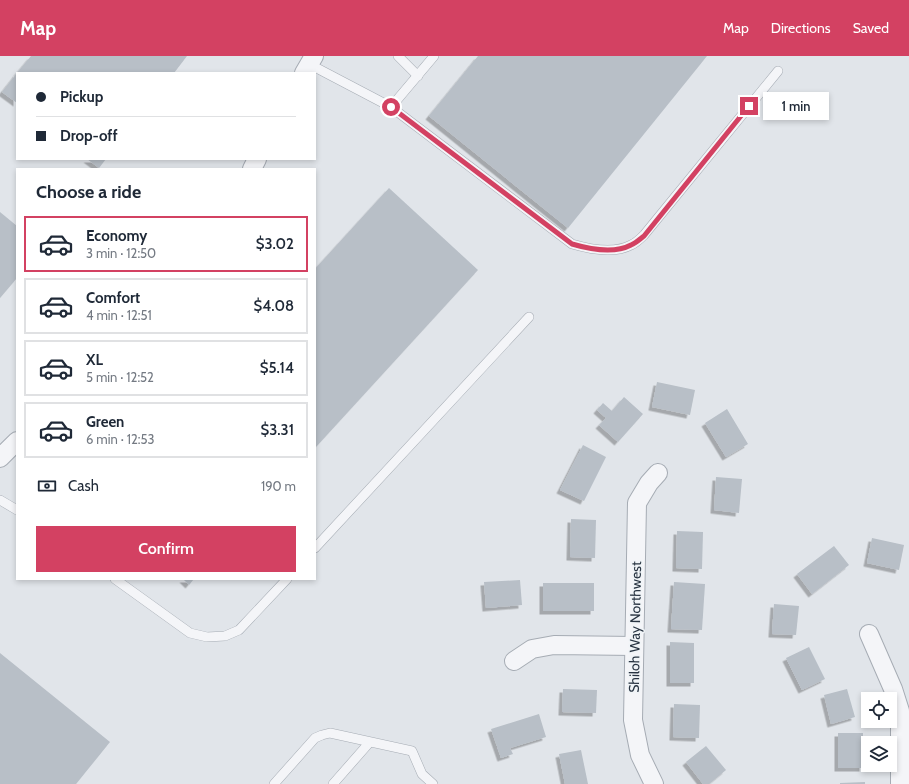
<!DOCTYPE html>
<html lang="en">
<head>
<meta charset="utf-8">
<style>
	body { margin:0; font-family:Cabin,sans-serif; background:#f2f2f3; color:#1f2937; height:100vh; display:flex; flex-direction:column; font-size:15px; white-space:nowrap }
	* { box-sizing:border-box; margin:0 }
	p { font-size:13px; color:#747a83 }
	.icon { flex:none; width:22px; height:22px; fill:none; stroke:currentColor; stroke-width:2; stroke-linecap:round; stroke-linejoin:round }
	.map { position:relative; flex:1; overflow:hidden }
	.details { position:absolute; left:16px; top:112px; width:300px; height:412px; display:flex; flex-direction:column; background:#fff; border-radius:0px; box-shadow:0 2px 6px #0003 }
	.details>* { flex:none }
	.banner { position:absolute; left:16px; top:16px; width:300px; height:88px; border-radius:0px; box-shadow:0 2px 6px #0003; display:grid; align-content:center; height:88px; padding:0 20px; background:#fff }
	.tools { position:absolute; left:861px; top:636px; display:grid; gap:8px }
	.tools a { display:grid; place-items:center; width:36px; height:36px; border-radius:0px; background:#fff; box-shadow:0 2px 6px #0003; font-size:20px }
	.end { position:absolute; width:18px; height:18px; margin:-9px; border:5px solid #d34162; background:#fff; box-shadow:0 0 0 2px #fff }
	.from { border-radius:50% }
	.bubble { position:absolute; height:28px; border-radius:0px; background:#fff; box-shadow:0 2px 6px #0003; font-size:13px; font-weight:600; line-height:28px; text-align:center }
	.banner b { display:flex; align-items:center; gap:14px; height:38px; font-size:15px }
	.banner b+b { border-top:1px solid #e0e1e3 }
	.banner i { width:10px; height:10px; background:#1f2937 }
	ul { padding:0; list-style:none }
	li { display:flex; align-items:center; gap:12px; height:56px; margin:0 8px 6px; padding:0 12px; border:2px solid #e0e1e3; border-radius:0px }
	li div { flex:1 }
	li b { display:block; font-size:15px }
	li em { font-style:normal; font-weight:600 }
	li.on { border-color:#d34162 }
	li>.icon { width:36px; height:36px; stroke-width:1.5 }
	h2 { padding:0 20px; font-size:18px; line-height:48px }
	.pay { display:flex; align-items:center; gap:10px; height:44px; padding:0 20px; font-size:15px }
	.pay p { margin-inline-start:auto }
	.action { display:flex; gap:8px; margin-top:auto; padding:8px 20px }
	.action a { flex:1; height:46px; border-radius:0px; background:#d34162; color:#fff; font-size:16px; font-weight:600; line-height:46px; text-align:center }
	header { display:flex; align-items:center; gap:24px; box-sizing:border-box; height:56px; padding:0 20px; background:#d34162; color:#fff }
	header strong { font-size:19px }
	nav { display:flex; gap:22px; margin-inline-start:auto; font-size:14px }
	.map>svg:first-child { display:block }
	.building { fill:#b8bfc7; filter:url(#shadow) }
	.lines { fill:none; stroke-linecap:round; stroke-linejoin:round }
	.lane-casing { stroke:#a6acb4; stroke-width:10 }
	.street-casing { stroke:#a6acb4; stroke-width:20 }
	.lane { stroke:#f4f5f8; stroke-width:9 }
	.street { stroke:#f4f5f8; stroke-width:18 }
	.route { stroke:#d34162; stroke-width:5 }
	.labels { text-anchor:middle; stroke-width:3; stroke-linejoin:round; paint-order:stroke }
	.street-label { font-size:14px; fill:#283442; stroke:#f0f4f7 }
</style>
</head>
<body>
<header>
<strong>Map</strong>
<nav><a>Map</a><a>Directions</a><a>Saved</a></nav>
</header>
<div class="map">
<svg width="909" height="728" viewBox="0 0 909 728">
	<defs>
		<filter id="shadow"><feDropShadow dx="-3.5" dy="3.5" stdDeviation="0" flood-color="#0004"/></filter>
	</defs>
	<rect width="100%" height="100%" fill="#e1e5ea"/>
	<g class="building">
		<path d="M31,0h156l-13,17h-157z"/>
		<path d="M478,0h229l-139,172 -139,-112z"/>
		<path d="M17,17v30l-15,-11z"/>
		<path d="M87,103h19l-7,9z"/>
		<path d="M389,132l89,82 -163,178v-179z"/>
		<path d="M0,156l17,14v52l-17,20z"/>
		<path d="M657,326l38,8 -5,25 -38,-8z"/>
		<path d="M624,341l19,17 -25,28 -19,-17 7,-7 -9,-8 6,-7 9,8z"/>
		<path d="M727,353l21,35 -22,13 -21,-34z"/>
		<path d="M583,389l23,12 -22,44 -24,-11z"/>
		<path d="M716,421l26,2 -3,34 -25,-3z"/>
		<path d="M571,463l25,1 -1,38 -25,-1z"/>
		<path d="M677,475l26,1 -1,37 -26,-1z"/>
		<path d="M872,482l32,7 -5,25 -32,-7z"/>
		<path d="M834,490l15,19 -37,29 -15,-20z"/>
		<path d="M183,523h11l-5,6z"/>
		<path d="M520,524l2,25 -36,3 -2,-26z"/>
		<path d="M674,526l31,2 -3,46 -31,-1z"/>
		<rect x="543" y="527" width="51" height="28"/>
		<path d="M774,548l25,2 -3,29 -24,-1z"/>
		<path d="M670,586l24,1v40h-24z"/>
		<path d="M809,591l16,32 -23,11 -16,-32z"/>
		<path d="M0,597l110,89 -34,42h-76z"/>
		<path d="M563,633l34,1 -1,23 -34,-1z"/>
		<path d="M847,633l8,28 -24,7 -7,-29z"/>
		<path d="M674,648l26,1 -1,33 -26,-1z"/>
		<path d="M539,658l7,23 -36,11 3,6 -12,4 -10,-29z"/>
		<rect x="838" y="677" width="25" height="35"/>
		<path d="M706,690l20,24 -17,14h-6l-17,-22z"/>
		<path d="M581,694l7,34h-23l-6,-30z"/>
		<path d="M865,726v2h-25v-1z"/>
	</g>
	<g class="lines">
		<defs>
			<g id="lane">
				<path d="M398,0l20,20"/>
				<path d="M309,8l82,43 181,137c17,5 42,10 59,1 5,-2 9,-6 13,-10l134,-164"/>
				<path d="M391,51l43,-51"/>
				<path d="M0,444l17,10"/>
				<path d="M315,492l214,-231"/>
				<path d="M115,523l75,54 17,4 18,-1 14,-6 48,-51"/>
				<path d="M274,728l41,-46 7,-3 8,-2 82,18 10,23 11,10"/>
				<path d="M333,728l36,-41"/>
			</g>
			<g id="street">
				<path d="M304,17l10,-17"/>
				<path d="M252,113l5,-10"/>
				<path d="M0,402l17,-17"/>
				<path d="M869,578l24,55 7,22v73"/>
				<path d="M514,605l18,-12 22,-4 80,1"/>
				<path d="M654,728l-14,-29 -7,-35 4,-217 12,-20 9,-10"/>
			</g>
		</defs>
		<use href="#lane" class="lane-casing"/>
		<use href="#street" class="street-casing"/>
		<use href="#lane" class="lane"/>
		<use href="#street" class="street"/>
	</g>
	<g class="lines">
		<path class="route" d="M391,51l181,137c17,5 42,10 59,1 5,-2 9,-6 13,-9l105,-130"/>
	</g>
	<g class="labels">
		<g class="street-label">
			<text transform="translate(635 571) rotate(-89)" y="5">Shiloh Way Northwest</text>
		</g>
	</g>
</svg>
<div class="tools">
<a><svg class="icon" aria-label="locate" viewBox="0 0 24 24"><circle cx="12" cy="12" r="6"/><path d="M12 2v4M12 18v4M2 12h4M18 12h4"/></svg></a>
<a><svg class="icon" aria-label="layers" viewBox="0 0 24 24"><path d="M12 4l9 5-9 5-9-5zM3 14l9 5 9-5"/></svg></a>
</div>
<i class="end from" style="left:391px;top:51px"></i>
<i class="end" style="left:749px;top:50px"></i>
<div class="bubble" style="left:763px;top:36px;width:66px">1 min</div>
<div class="banner">
<b><i class="from"></i>Pickup</b>
<b><i></i>Drop-off</b>
</div>
<section class="details">
<h2>Choose a ride</h2>
<ul>
<li class="on"><svg class="icon" aria-label="car" viewBox="0 0 24 24"><path d="M5 17H2v-5l4-1 3-4h7l3 4 3 1v5h-3M9 17h6M6 11h13"/><circle cx="7" cy="17" r="2"/><circle cx="17" cy="17" r="2"/></svg><div><b>Economy</b><p>3 min · 12:50</p></div><em>$3.02</em></li>
<li><svg class="icon" aria-label="car" viewBox="0 0 24 24"><path d="M5 17H2v-5l4-1 3-4h7l3 4 3 1v5h-3M9 17h6M6 11h13"/><circle cx="7" cy="17" r="2"/><circle cx="17" cy="17" r="2"/></svg><div><b>Comfort</b><p>4 min · 12:51</p></div><em>$4.08</em></li>
<li><svg class="icon" aria-label="car" viewBox="0 0 24 24"><path d="M5 17H2v-5l4-1 3-4h7l3 4 3 1v5h-3M9 17h6M6 11h13"/><circle cx="7" cy="17" r="2"/><circle cx="17" cy="17" r="2"/></svg><div><b>XL</b><p>5 min · 12:52</p></div><em>$5.14</em></li>
<li><svg class="icon" aria-label="car" viewBox="0 0 24 24"><path d="M5 17H2v-5l4-1 3-4h7l3 4 3 1v5h-3M9 17h6M6 11h13"/><circle cx="7" cy="17" r="2"/><circle cx="17" cy="17" r="2"/></svg><div><b>Green</b><p>6 min · 12:53</p></div><em>$3.31</em></li>
</ul>
<div class="pay"><svg class="icon" aria-label="cash" viewBox="0 0 24 24"><path d="M3 7h18v10H3z"/><circle cx="12" cy="12" r="2"/></svg>Cash<p>190 m</p></div>
<div class="action"><a>Confirm</a></div>
</section>
</div>
</body>
</html>
